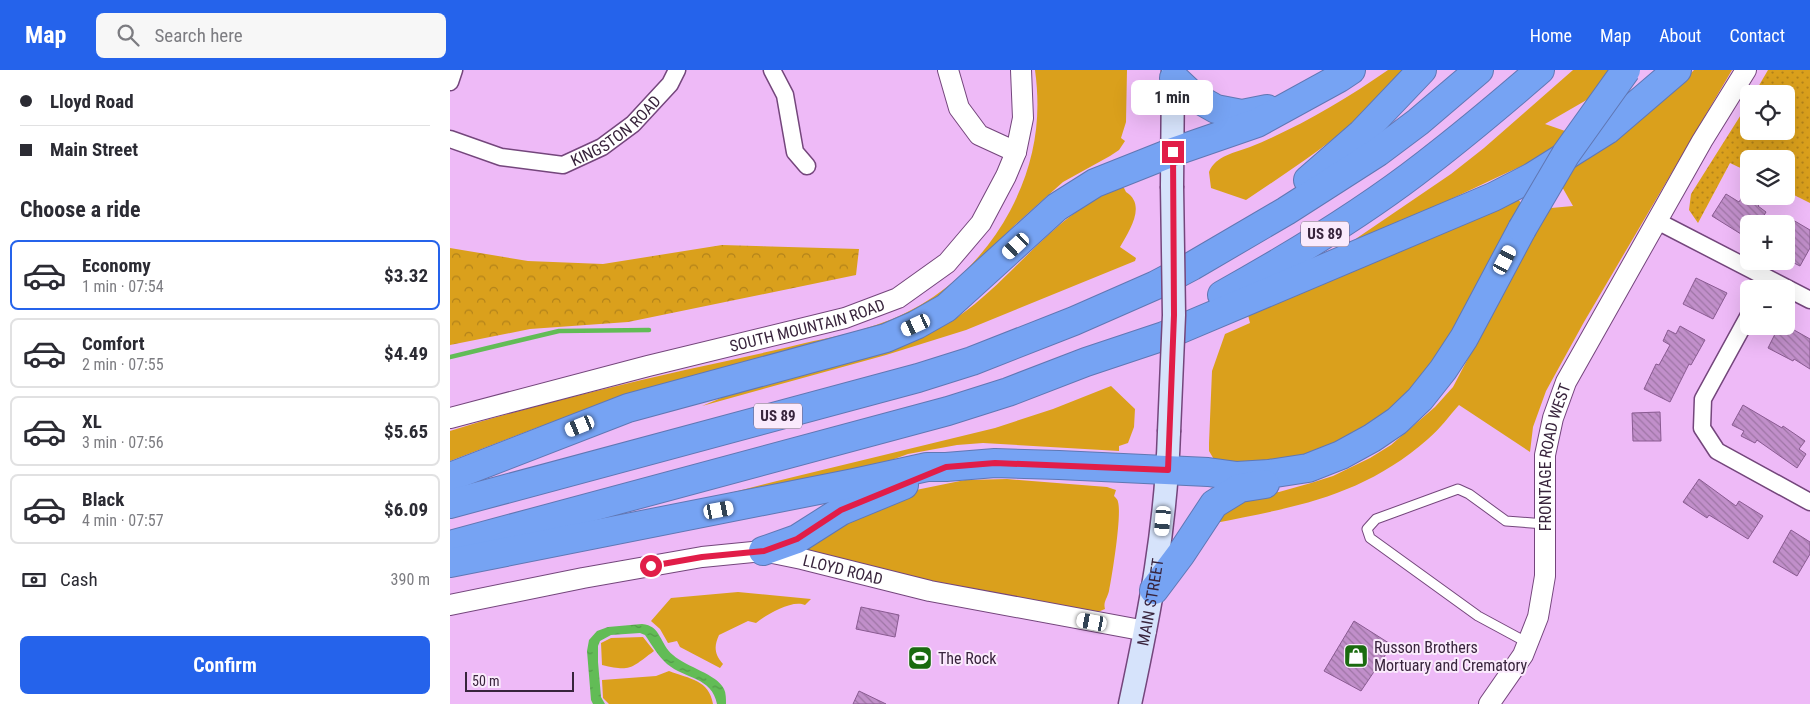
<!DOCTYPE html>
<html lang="en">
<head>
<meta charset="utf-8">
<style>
	body { margin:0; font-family:"Roboto Condensed",sans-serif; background:#f7f7f7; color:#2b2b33; height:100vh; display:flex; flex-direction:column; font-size:19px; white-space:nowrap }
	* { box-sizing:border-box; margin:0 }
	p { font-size:16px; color:#7c7c81 }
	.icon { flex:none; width:28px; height:28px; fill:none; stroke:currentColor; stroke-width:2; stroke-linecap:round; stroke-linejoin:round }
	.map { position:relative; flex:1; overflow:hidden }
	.drawer { display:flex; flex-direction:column; background:#fff; width:450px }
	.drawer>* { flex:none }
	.guide { display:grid; align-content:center; height:110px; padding:0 20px; background:#fff }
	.controls { position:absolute; left:1290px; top:15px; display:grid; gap:10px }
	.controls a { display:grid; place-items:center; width:55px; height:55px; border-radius:8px; background:#fff; box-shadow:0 5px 20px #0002; font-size:25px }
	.scale { position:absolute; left:15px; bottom:12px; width:109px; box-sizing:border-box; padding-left:5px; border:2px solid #38243c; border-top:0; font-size:14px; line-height:18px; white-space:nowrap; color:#38243c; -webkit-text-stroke:4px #faeafc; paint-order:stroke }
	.end { position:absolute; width:22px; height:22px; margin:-11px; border:6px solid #e11d48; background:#fff; box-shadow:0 0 0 2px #fff }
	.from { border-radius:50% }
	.bubble { position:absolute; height:35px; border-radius:8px; background:#fff; box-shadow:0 5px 20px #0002; font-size:16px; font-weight:700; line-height:35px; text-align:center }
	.car { position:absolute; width:15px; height:30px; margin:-15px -8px; border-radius:6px; box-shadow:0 0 4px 1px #0007; background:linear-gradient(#fff 24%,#345 0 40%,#fff 0 76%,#345 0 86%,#fff 0) }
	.guide b { display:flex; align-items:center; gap:18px; height:48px; font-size:19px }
	.guide b+b { border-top:1px solid #e1e1e2 }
	.guide i { width:12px; height:12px; background:#2b2b33 }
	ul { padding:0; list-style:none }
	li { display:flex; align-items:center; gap:15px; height:70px; margin:0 10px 8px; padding:0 10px; border:2px solid #e1e1e2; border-radius:8px }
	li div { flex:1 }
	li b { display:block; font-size:19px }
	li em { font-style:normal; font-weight:700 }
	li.selected { border-color:#2563eb }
	li>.icon { width:45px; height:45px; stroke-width:1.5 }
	h2 { padding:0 20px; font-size:22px; line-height:60px }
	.pay { display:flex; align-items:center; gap:12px; height:55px; padding:0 20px; font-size:19px }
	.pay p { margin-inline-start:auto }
	.action { display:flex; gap:10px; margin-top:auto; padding:10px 20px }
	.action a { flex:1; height:58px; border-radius:8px; background:#2563eb; color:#fff; font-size:20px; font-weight:700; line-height:58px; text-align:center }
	header { display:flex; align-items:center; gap:30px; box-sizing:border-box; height:70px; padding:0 25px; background:#2563eb; color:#fff }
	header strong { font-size:24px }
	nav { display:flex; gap:28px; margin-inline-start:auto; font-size:18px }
	.search { width:350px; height:45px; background:#f7f7f7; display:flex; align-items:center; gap:12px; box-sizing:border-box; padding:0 18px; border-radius:8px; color:#7c7c81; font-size:19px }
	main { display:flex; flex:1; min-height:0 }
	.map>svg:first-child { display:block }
	.grass { fill:#daa01c }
	.forest { fill:url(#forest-crowns) }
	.park { fill:url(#park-dots) }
	.water { fill:url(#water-ripples) }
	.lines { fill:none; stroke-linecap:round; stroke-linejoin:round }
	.stream { stroke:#62bc56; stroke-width:4.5 }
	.building { fill:url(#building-back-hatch); stroke:#895a91 }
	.service-casing { stroke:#74467c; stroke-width:11 }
	.minor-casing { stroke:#74467c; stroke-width:19 }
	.tertiary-casing { stroke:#74467c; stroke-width:22 }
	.secondary-casing { stroke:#74467c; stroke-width:25 }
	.motorway-casing { stroke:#6077b3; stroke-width:30 }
	.service { stroke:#fff; stroke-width:9 }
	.minor { stroke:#fff; stroke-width:16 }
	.tertiary { stroke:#fff; stroke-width:20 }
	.secondary { stroke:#d6e3fb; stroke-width:22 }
	.motorway { stroke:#76a3f3; stroke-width:28 }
	.secondary-bridge-casing { stroke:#74467c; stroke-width:25; stroke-linecap:butt }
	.motorway-bridge-casing { stroke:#6077b3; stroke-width:30; stroke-linecap:butt }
	.secondary-bridge { stroke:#d6e3fb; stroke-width:22 }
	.motorway-bridge { stroke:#76a3f3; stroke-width:28 }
	.route { stroke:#e11d48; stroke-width:6 }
	.labels { text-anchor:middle; stroke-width:4; stroke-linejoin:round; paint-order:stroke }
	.shield { fill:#faeafc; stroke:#725f76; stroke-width:1 }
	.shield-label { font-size:15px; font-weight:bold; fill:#38243c }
	.street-label { font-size:16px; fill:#38243c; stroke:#faeafc }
	.poi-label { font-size:16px; fill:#38243c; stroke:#faeafc; text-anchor:start }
</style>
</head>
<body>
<header>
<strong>Map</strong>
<div class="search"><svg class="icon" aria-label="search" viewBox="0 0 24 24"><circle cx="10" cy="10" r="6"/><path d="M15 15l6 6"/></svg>Search here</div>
<nav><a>Home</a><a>Map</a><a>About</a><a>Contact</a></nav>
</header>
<main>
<section class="drawer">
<div class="guide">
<b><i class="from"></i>Lloyd Road</b>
<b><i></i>Main Street</b>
</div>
<h2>Choose a ride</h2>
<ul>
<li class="selected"><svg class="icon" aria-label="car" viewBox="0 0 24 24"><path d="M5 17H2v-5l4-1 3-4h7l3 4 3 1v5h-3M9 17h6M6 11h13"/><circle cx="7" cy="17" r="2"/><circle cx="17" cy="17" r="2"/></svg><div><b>Economy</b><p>1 min · 07:54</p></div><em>$3.32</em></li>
<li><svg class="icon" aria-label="car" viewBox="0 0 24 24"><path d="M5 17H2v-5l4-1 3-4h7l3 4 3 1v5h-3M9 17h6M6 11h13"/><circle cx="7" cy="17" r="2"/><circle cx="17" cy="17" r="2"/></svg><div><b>Comfort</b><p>2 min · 07:55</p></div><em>$4.49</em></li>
<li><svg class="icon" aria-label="car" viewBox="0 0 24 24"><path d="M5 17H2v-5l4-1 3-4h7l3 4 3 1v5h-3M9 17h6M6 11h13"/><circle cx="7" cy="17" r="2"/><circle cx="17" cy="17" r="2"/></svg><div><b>XL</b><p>3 min · 07:56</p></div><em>$5.65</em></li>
<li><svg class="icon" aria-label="car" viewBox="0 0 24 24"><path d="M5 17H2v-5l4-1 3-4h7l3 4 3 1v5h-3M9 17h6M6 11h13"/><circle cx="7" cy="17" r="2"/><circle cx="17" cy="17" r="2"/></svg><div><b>Black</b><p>4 min · 07:57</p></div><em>$6.09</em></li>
</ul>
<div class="pay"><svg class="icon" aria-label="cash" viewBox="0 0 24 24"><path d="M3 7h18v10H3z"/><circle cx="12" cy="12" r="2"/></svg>Cash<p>390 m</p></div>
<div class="action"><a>Confirm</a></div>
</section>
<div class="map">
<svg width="1360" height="634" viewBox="0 0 1360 634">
	<defs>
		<pattern id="forest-crowns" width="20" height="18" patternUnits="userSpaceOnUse" patternTransform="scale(1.25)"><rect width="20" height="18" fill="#daa01c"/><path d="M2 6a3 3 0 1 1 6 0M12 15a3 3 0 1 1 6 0" fill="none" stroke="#b2821a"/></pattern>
		<pattern id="park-dots" width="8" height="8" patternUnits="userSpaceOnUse" patternTransform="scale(1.25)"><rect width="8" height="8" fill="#daa01c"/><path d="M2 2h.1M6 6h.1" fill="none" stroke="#b2821a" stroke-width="1.8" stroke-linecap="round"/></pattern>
		<pattern id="water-ripples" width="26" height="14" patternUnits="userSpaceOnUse" patternTransform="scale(1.25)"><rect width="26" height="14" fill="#62bc56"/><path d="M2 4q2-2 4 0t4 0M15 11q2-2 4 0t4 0" fill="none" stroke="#529948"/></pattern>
		<pattern id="building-back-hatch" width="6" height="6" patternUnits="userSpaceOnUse" patternTransform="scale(1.25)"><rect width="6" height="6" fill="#c18fca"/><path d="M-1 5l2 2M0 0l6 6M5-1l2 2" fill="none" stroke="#9e75a5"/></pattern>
	</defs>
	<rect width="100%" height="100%" fill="#eebaf7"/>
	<g class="grass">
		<path d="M585,0h92l-1,52 -5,16 4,3 -6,9 -9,6 -47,26 -47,42 -67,67 -66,37 -300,84 -47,16 -86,33v-30c77,-24 156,-43 235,-61 40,-9 80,-17 120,-27 23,-5 48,-10 71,-18 58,-19 105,-60 134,-114 24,-46 32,-90 25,-141z"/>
		<path d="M938,0h17c-14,15 -28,30 -42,44 -36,33 -77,59 -117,86l-35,-12 -2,-16c7,-17 26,-19 41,-25 49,-20 95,-47 138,-77z"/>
		<path d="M1123,0h39l-22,28 -45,26 23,8 -11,18 -55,25 -157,74 12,-11 94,-64 33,-26z"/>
		<path d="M1244,0h38l-148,252 -38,69 -13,36 -3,25 -71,-47c-10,11 -19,24 -31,34 -65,57 -132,68 -213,84l6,-9 33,-19 25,-3 32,-9 22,-7 37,-18 21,-13 44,-38 18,-20 95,-181 3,2 22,-2 -12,-21 15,-19 109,-87z"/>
		<path d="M669,118h5l2,4c21,13 3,39 -6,55l16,11 -1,3 -169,69 -80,25 -184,51 31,-13 183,-53c14,-7 29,-14 43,-24 56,-39 94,-102 160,-128z"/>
		<path d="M1067,128l5,6 -64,125 -50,67 -44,34 -49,23 -57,13 -43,-5 -6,-10v-8l3,-72 13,-37 25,-11 -2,-8z"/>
		<path d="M661,316l24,23 -1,18 -6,16 -9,3v5l-136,-8 -26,2 -49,9 -33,12 -277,61 179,-46 218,-53 58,-19z"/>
		<path d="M557,409l100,8 9,3 -2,6c2,2 4,4 4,6 4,13 -6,74 -9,89 -2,8 -6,11 -4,18l-12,5 -142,-25 -148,-38 47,-31 61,-29 54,-11z"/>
		<path d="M288,522l73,7 -6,6c-13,-6 -39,10 -49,18l-8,-2 -29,14c-5,11 -5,19 4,29l-3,4 -40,-21 -3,-6 -9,2 -8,-14 -9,-8 20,-23z"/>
		<path d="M193,567l11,14c-23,17 -23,21 -52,14l-1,-22 10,-5z"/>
		<path d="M219,601c21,8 40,9 44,33h-104l-6,-6 -1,-18 54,-4z"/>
	</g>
	<path class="forest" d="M272,175l137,4 -3,26 -228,47 -98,7 -80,16v-97l78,13 75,3z"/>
	<path class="park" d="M1318,0h42v133l-24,-12v-32h-37v13l-19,-9 -32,60 -9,-13 2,-16 58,-92v29h37v-37h-32z"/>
	<path class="water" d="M192,554c19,1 18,21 31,31 13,12 44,19 51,34 2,4 2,10 2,15h-9c-5,-27 -32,-25 -50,-40 -9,-8 -15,-19 -22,-29l-5,-2 -29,2 -11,6 -2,5v16l3,35 4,7h-12l-2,-4 -4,-49 2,-11 8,-9 11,-4z"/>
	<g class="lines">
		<path class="stream" d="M0,287l109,-26 90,-1"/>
	</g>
	<g class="building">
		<path d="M1296,121l3,2v3h5l8,5 -4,5 8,6 -7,12h-10v15l-37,-23 14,-22 13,8z"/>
		<path d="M1343,150l17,10v18l-10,18 -14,-7v-26z"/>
		<path d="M1246,208l31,15 -14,26 -30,-15z"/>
		<path d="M1230,256l25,14 -14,25 -2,-1 -19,38 -26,-13 12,-25 3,1 11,-20 -7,-4 5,-11 8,4z"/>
		<path d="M1329,256h8l23,13v30l-16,-10 -1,2 -25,-13z"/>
		<path d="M1293,335l39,23 1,-2 22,15 -6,8 7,5 -9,14 -40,-28 -2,3 -14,-7 3,-5 -12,-6z"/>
		<path d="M1210,342l1,29h-28l-1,-28z"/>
		<path d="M1249,409l37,27 3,-5 24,15 -15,23 -39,-24 -2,3 -24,-16z"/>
		<path d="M1341,460l19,12v12l-13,22 -24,-14z"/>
		<path d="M411,537l38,8 -4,22 -39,-8z"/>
		<path d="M904,551l38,24 -31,46 -37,-20z"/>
		<path d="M409,621l27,13h-33z"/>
	</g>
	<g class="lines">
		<defs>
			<path id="service" d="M1078,573l-50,-27 -108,-78 -3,-9 9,-10 82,-30 11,5 37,27 39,3"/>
			<g id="minor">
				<path d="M322,0l13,25 10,57 12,14"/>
				<path d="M0,12l4,-12"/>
				<path id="s1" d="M0,69l51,18 62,8 39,-18 31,-23 37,-40 7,-14"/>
				<path d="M1207,151l153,79"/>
				<path d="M1299,245l-46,84 -1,29 15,23 93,51"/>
			</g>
			<g id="tertiary">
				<path d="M498,0l11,38 20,27 37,17"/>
				<path id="s2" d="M0,348l198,-52 197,-48 53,-20 49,-35 34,-40 25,-47 10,-24 7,-34 -2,-48"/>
				<path id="s3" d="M0,535l133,-27 119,-21 61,-6 39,8 128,32 216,40"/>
				<path id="s4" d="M1039,634l34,-49 15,-38 7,-41v-121l8,-37 13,-36 136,-241 44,-71"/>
			</g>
			<g id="secondary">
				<path d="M722,116l1,-116"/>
				<path id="s5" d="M680,634c20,-93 36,-177 39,-272"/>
			</g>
			<g id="motorway">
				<path d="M724,8l19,18 23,13 26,5 25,-5"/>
				<path d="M858,110l54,-47 60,-63"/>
				<path d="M772,225c70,-39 140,-81 204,-131 39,-30 77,-62 114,-94"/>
				<path d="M0,407l178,-69 258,-70 30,-13 30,-17 111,-101 38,-24 78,-31 84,-29 82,-45 12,-8"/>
				<path d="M0,434l468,-126 54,-17 102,-40 82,-36 36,-19 94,-55 92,-59 40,-30 61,-52"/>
				<path d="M0,475l498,-134 60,-19 78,-30 78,-26 329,-139 39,-20 75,-47 70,-60"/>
				<path d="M313,481l34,-12 44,-28 63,-26"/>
				<path d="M0,493l404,-80 73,-16h19l49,-4 64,2 149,7 29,4 32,-2 39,-6 33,-13 31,-17 25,-17 23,-22 23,-29 21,-32 58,-109"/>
				<path d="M704,520l27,-36 33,-50 26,-16 25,-4"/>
			</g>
		</defs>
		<use href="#service" class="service-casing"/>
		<use href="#minor" class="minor-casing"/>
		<use href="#tertiary" class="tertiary-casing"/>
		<use href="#secondary" class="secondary-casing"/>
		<use href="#motorway" class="motorway-casing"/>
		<use href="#service" class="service"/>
		<use href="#minor" class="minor"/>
		<use href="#tertiary" class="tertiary"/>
		<use href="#secondary" class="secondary"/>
		<use href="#motorway" class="motorway"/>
		<defs>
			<path id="secondary-bridge" d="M719,362l5,-117 -2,-129"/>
			<path id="motorway-bridge" d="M1072,159l44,-75 60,-84"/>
		</defs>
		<use href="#secondary-bridge" class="secondary-bridge-casing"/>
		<use href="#motorway-bridge" class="motorway-bridge-casing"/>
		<use href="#secondary-bridge" class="secondary-bridge"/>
		<use href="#motorway-bridge" class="motorway-bridge"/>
	</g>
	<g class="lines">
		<path class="route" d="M201,496l51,-9 62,-6 33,-12 44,-29 105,-43 49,-4 173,7 6,-155 -1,-163"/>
	</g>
	<defs>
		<symbol id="shop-square" viewBox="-11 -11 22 22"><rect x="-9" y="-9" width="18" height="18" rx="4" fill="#1a6b0f" stroke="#faeafc"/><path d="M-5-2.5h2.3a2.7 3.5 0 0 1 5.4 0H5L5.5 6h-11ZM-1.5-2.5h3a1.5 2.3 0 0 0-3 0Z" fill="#fff"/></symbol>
		<symbol id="stadium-square" viewBox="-11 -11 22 22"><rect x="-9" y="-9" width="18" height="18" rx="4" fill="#1a6b0f" stroke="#faeafc"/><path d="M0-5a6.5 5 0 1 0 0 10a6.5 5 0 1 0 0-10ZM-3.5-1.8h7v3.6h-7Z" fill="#fff"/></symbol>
	</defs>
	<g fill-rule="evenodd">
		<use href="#shop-square" x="892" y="572" width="28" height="28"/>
		<use href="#stadium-square" x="456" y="574" width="28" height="28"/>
	</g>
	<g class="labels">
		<g class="shield">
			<rect x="851" y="151.5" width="48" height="25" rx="4"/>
			<rect x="304" y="333.5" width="48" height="25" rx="4"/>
		</g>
		<g class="shield-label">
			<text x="875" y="169">US 89</text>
			<text x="328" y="351">US 89</text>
		</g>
		<g class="street-label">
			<text dy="6" stroke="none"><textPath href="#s1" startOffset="180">KINGSTON ROAD</textPath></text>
			<text dy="6" stroke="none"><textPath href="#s2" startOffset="369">SOUTH MOUNTAIN ROAD</textPath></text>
			<text dy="6" stroke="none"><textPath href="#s4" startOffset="262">FRONTAGE ROAD WEST</textPath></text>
			<text dy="6" stroke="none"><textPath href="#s3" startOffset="400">LLOYD ROAD</textPath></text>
			<text dy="6" stroke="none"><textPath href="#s5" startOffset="104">MAIN STREET</textPath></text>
		</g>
		<g class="poi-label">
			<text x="924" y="583">Russon Brothers<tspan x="924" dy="18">Mortuary and Crematory</tspan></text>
			<text x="488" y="594">The Rock</text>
		</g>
	</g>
</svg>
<div class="controls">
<a><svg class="icon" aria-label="locate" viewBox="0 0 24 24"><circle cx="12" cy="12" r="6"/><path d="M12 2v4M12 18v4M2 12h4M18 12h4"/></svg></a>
<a><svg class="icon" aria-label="layers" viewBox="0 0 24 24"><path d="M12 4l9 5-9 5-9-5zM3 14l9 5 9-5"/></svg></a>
<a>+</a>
<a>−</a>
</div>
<div class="scale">50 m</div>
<i class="end from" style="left:201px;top:496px"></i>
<i class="end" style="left:723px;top:82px"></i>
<div class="bubble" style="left:681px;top:10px;width:82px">1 min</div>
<i class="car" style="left:566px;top:176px;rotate:227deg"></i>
<i class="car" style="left:1055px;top:190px;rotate:28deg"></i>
<i class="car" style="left:466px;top:255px;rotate:245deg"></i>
<i class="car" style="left:130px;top:356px;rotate:248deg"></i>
<i class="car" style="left:269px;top:440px;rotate:79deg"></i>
<i class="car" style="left:713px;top:451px;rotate:185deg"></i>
<i class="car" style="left:642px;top:552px;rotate:280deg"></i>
</div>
</main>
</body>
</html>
